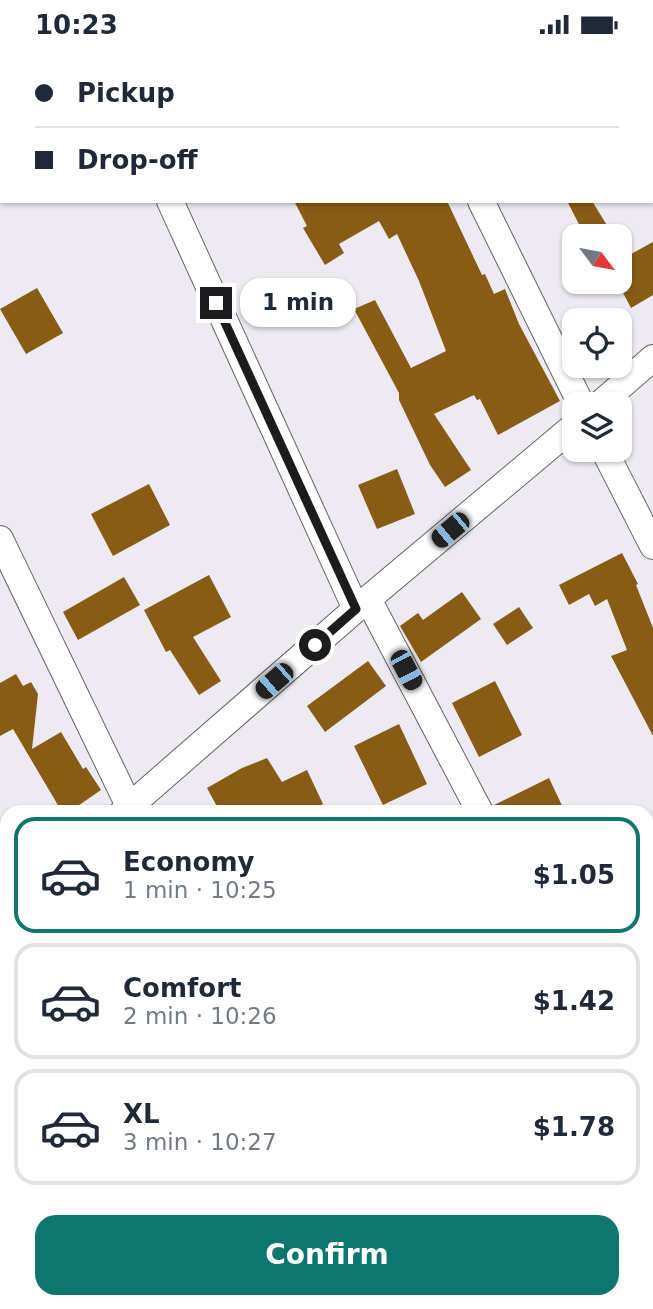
<!DOCTYPE html>
<html lang="en">
<head>
<meta charset="utf-8">
<style>
	body { margin:0; font-family:"DejaVu Sans",sans-serif; background:#f6f6f7; color:#1f2937; height:100vh; display:flex; flex-direction:column; font-size:26px; white-space:nowrap }
	* { box-sizing:border-box; margin:0 }
	p { font-size:23px; color:#747a83 }
	.icon { flex:none; width:38px; height:38px; fill:none; stroke:currentColor; stroke-width:2; stroke-linecap:round; stroke-linejoin:round }
	.map { position:relative; flex:1; overflow:hidden }
	.details { position:absolute; left:0px; top:756px; width:654px; height:504px; display:flex; flex-direction:column; background:#fff; border-radius:21px 21px 0 0; box-shadow:0 2px 5px #0004 }
	.details>* { flex:none }
	.top-card { position:absolute; left:0px; top:0px; width:654px; height:154px; box-shadow:0 2px 5px #0004; display:grid; align-content:center; height:154px; padding:0 35px; background:#fff }
	.needle { width:46px; rotate:122deg }
	.buttons { position:absolute; left:562px; top:175px; display:grid; gap:14px }
	.buttons a { display:grid; place-items:center; width:70px; height:70px; border-radius:14px; background:#fff; box-shadow:0 2px 5px #0004; font-size:35px }
	.end { position:absolute; width:32px; height:32px; margin:-16px; border:9px solid #1c1b1d; background:#fff; box-shadow:0 0 0 4px #fff }
	.from { border-radius:50% }
	.bubble { position:absolute; height:49px; border-radius:21px; background:#fff; box-shadow:0 2px 5px #0004; font-size:23px; font-weight:800; line-height:49px; text-align:center }
	.car { position:absolute; width:21px; height:42px; margin:-21px -10px; border-radius:9px; box-shadow:0 0 5px 2px #0007; background:linear-gradient(#222 24%,#8ab4d8 0 40%,#222 0 76%,#8ab4d8 0 86%,#222 0) }
	.top-card b { display:flex; align-items:center; gap:24px; height:66px; font-size:26px }
	.top-card b+b { border-top:2px solid #e0e1e3 }
	.top-card i { width:18px; height:18px; background:#1f2937 }
	ul { padding:12px 0 0; list-style:none }
	li { display:flex; align-items:center; gap:21px; height:116px; margin:0 14px 10px; padding:0 21px; border:4px solid #e0e1e3; border-radius:21px }
	li div { flex:1 }
	li b { display:block; font-size:26px }
	li em { font-style:normal; font-weight:800 }
	li.current { border-color:#0f766e }
	li>.icon { width:63px; height:63px; stroke-width:1.5 }
	.action { display:flex; gap:14px; margin-top:auto; padding:14px 35px }
	.action a { flex:1; height:80px; border-radius:21px; background:#0f766e; color:#fff; font-size:28px; font-weight:800; line-height:80px; text-align:center }
	.status { display:flex; justify-content:space-between; align-items:center; height:49px; padding:0 35px; background:#fff; direction:ltr }
	.status svg { height:19px; fill:currentColor }
	.map>svg:first-child { display:block }
	.building { fill:#885c15 }
	.lines { fill:none; stroke-linecap:round; stroke-linejoin:round }
	.street-casing { stroke:#656269; stroke-width:28 }
	.street { stroke:#fff; stroke-width:26 }
	.route { stroke:#1c1b1d; stroke-width:9 }
</style>
</head>
<body>
<div class="status"><b>10:23</b><svg viewBox="0 0 49 12"><path d="M0 12V9h3v3zM5 12V6h3v6zM10 12V3h3v9zM15 12V0h3v12zM26 1h20v11H26zM47 4h2v5h-2z"/></svg></div>
<div class="map">
<svg width="653" height="1260" viewBox="0 0 653 1260">
	<rect width="100%" height="100%" fill="#edeaf2"/>
	<g class="building">
		<path d="M294,152h153l35,74 3,-1 9,20 11,-5 14,35 41,77 -62,34 -18,-36 -3,1 -3,-5 -40,19 37,56 -26,17 -15,-22 -31,-65v-7l-45,-84 21,-9 36,68 35,-17 -27,-70 -22,-47 -8,5 -10,-18 -40,23 5,9 -19,12 -22,-37 4,-2z"/>
		<path d="M567,152h25l16,26 -15,9h-8z"/>
		<path d="M653,193v53l-22,13 -11,-21v-27z"/>
		<path d="M37,239l26,45 -37,21 -26,-45z"/>
		<path d="M397,420l18,45 -38,15 -19,-44z"/>
		<path d="M149,435l21,41 -57,31 -22,-42z"/>
		<path d="M622,504l16,31 -2,1 17,43v108l-42,-80 16,-6 -20,-51 -12,7 -6,-12 -20,11 -10,-20z"/>
		<path d="M209,526l22,42 -38,20 28,44 -22,14 -29,-45 -4,2 -22,-42z"/>
		<path d="M124,528l16,28 -62,35 -15,-28z"/>
		<path d="M462,543l19,27 -60,43 -21,-36 18,-13 5,7z"/>
		<path d="M519,558l14,21 -26,17 -14,-21z"/>
		<path d="M368,612l18,25 -61,46 -18,-26z"/>
		<path d="M16,625l7,12 8,-4 7,12 -6,55 29,-17 22,37 3,-2 15,23 -32,22h-7l-49,-83 -13,7v-53z"/>
		<path d="M495,632l27,54 -43,22 -27,-54z"/>
		<path d="M399,675l28,60 -44,21 -29,-59z"/>
		<path d="M267,709l15,24 25,-12 16,34 -15,8h-88l-13,-24 35,-20z"/>
		<path d="M549,729l16,34h-69l-2,-7z"/>
	</g>
	<g class="lines">
		<defs>
			<g id="street">
				<path d="M100,0l1,2"/>
				<path d="M406,0l1,2"/>
				<path d="M170,152l186,408"/>
				<path d="M481,152l100,203"/>
				<path d="M600,355l53,-46"/>
				<path d="M604,401l49,96"/>
				<path d="M0,490l132,273"/>
				<path d="M368,550l112,213"/>
				<path d="M123,763l233,-203 218,-183"/>
				<path d="M0,868l7,-6"/>
				<path d="M648,1114l5,11"/>
				<path d="M373,1253l3,7"/>
			</g>
		</defs>
		<use href="#street" class="street-casing"/>
		<use href="#street" class="street"/>
	</g>
	<g class="lines">
		<path class="route" d="M216,254l140,306 -41,36"/>
	</g>
</svg>
<div class="buttons">
<a><svg class="needle" viewBox="-14 -14 28 28"><path d="M0-13l5 13h-10z" fill="#e53935"/><path d="M0 13l5-13h-10z" fill="#747a83"/></svg></a>
<a><svg class="icon" aria-label="locate" viewBox="0 0 24 24"><circle cx="12" cy="12" r="6"/><path d="M12 2v4M12 18v4M2 12h4M18 12h4"/></svg></a>
<a><svg class="icon" aria-label="layers" viewBox="0 0 24 24"><path d="M12 4l9 5-9 5-9-5zM3 14l9 5 9-5"/></svg></a>
</div>
<i class="end from" style="left:315px;top:596px"></i>
<i class="end" style="left:216px;top:254px"></i>
<div class="bubble" style="left:240px;top:229px;width:116px">1 min</div>
<i class="car" style="left:450px;top:481px;rotate:230deg"></i>
<i class="car" style="left:406px;top:621px;rotate:152deg"></i>
<i class="car" style="left:274px;top:632px;rotate:229deg"></i>
<div class="top-card">
<b><i class="from"></i>Pickup</b>
<b><i></i>Drop-off</b>
</div>
<section class="details">
<ul>
<li class="current"><svg class="icon" aria-label="car" viewBox="0 0 24 24"><path d="M5 17H2v-5l4-1 3-4h7l3 4 3 1v5h-3M9 17h6M6 11h13"/><circle cx="7" cy="17" r="2"/><circle cx="17" cy="17" r="2"/></svg><div><b>Economy</b><p>1 min · 10:25</p></div><em>$1.05</em></li>
<li><svg class="icon" aria-label="car" viewBox="0 0 24 24"><path d="M5 17H2v-5l4-1 3-4h7l3 4 3 1v5h-3M9 17h6M6 11h13"/><circle cx="7" cy="17" r="2"/><circle cx="17" cy="17" r="2"/></svg><div><b>Comfort</b><p>2 min · 10:26</p></div><em>$1.42</em></li>
<li><svg class="icon" aria-label="car" viewBox="0 0 24 24"><path d="M5 17H2v-5l4-1 3-4h7l3 4 3 1v5h-3M9 17h6M6 11h13"/><circle cx="7" cy="17" r="2"/><circle cx="17" cy="17" r="2"/></svg><div><b>XL</b><p>3 min · 10:27</p></div><em>$1.78</em></li>
</ul>
<div class="action"><a>Confirm</a></div>
</section>
</div>
</body>
</html>
